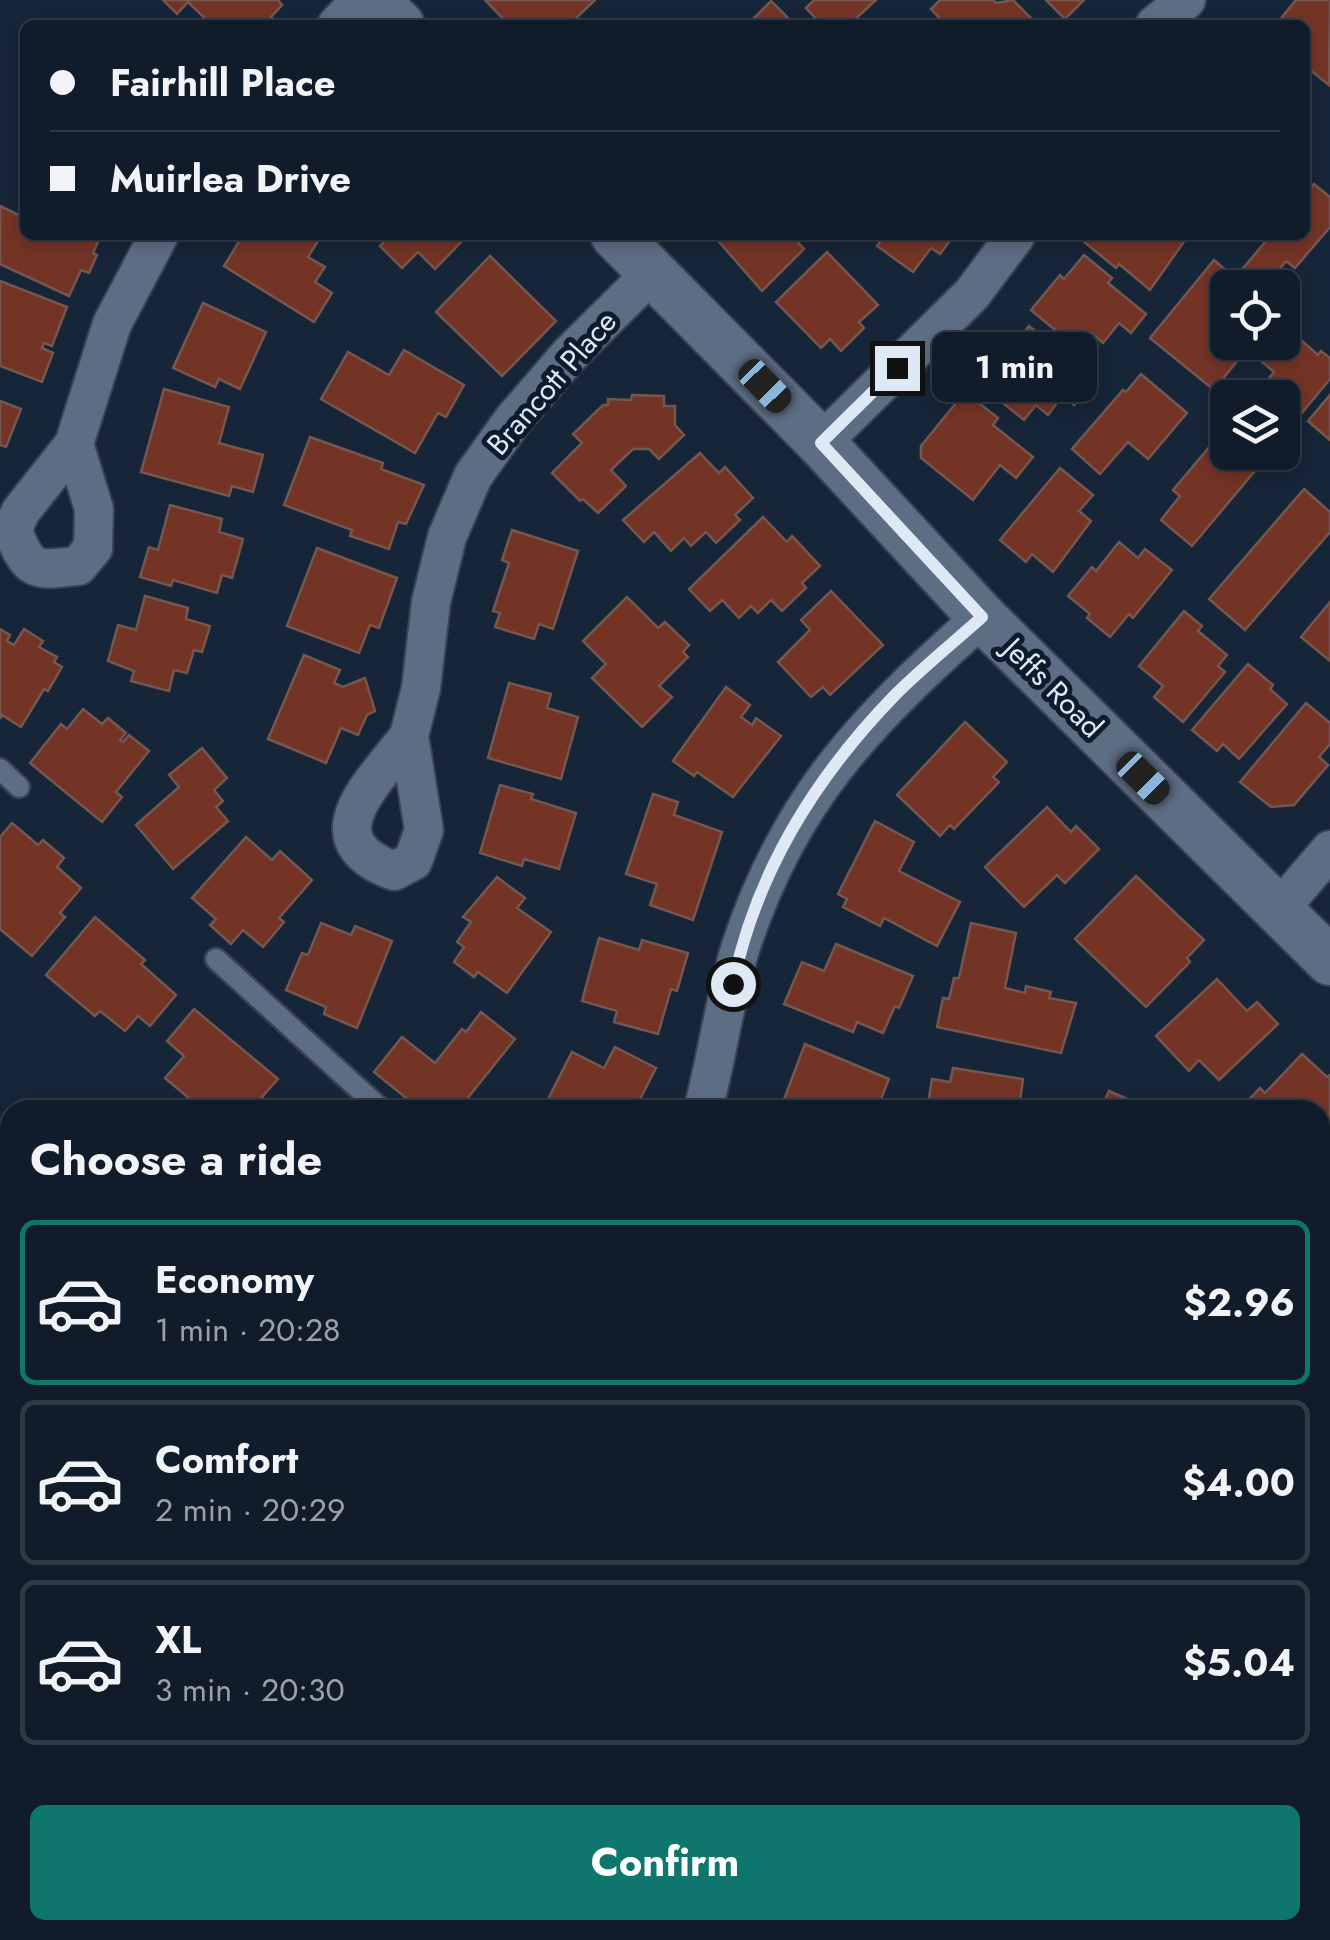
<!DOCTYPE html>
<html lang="en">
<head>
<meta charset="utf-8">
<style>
	body { margin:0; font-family:Jost,sans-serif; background:#1a2532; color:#f1f3f6; height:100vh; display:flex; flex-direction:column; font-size:38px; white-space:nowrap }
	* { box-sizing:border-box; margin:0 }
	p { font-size:32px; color:#9ca1a8 }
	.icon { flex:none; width:55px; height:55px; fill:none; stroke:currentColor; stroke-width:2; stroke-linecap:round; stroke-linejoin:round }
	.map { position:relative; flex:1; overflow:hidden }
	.drawer { position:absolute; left:0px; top:1100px; width:1330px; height:840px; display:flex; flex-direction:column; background:#111c2a; border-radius:30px 30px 0 0; box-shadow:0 5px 15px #0003,0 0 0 2px #303a47 }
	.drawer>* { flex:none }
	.guide { position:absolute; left:20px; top:20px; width:1290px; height:220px; border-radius:15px; box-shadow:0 5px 15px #0003,0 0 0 2px #303a47; display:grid; align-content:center; height:220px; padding:0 30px; background:#111c2a }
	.controls { position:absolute; left:1210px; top:270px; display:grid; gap:20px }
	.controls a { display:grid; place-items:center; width:90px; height:90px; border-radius:15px; background:#111c2a; box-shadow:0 5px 15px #0003,0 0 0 2px #303a47; font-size:50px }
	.end { position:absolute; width:45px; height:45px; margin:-22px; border:12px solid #dfe8f5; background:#111; box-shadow:0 0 0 5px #111 }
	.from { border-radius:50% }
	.bubble { position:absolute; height:70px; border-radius:15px; background:#111c2a; box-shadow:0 5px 15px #0003,0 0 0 2px #303a47; font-size:32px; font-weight:700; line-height:70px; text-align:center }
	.car { position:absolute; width:30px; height:60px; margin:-30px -15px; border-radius:12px; box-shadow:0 0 8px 2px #0007; background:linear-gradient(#222 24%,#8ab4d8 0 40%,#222 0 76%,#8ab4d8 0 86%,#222 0) }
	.guide b { display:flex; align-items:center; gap:35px; height:95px; font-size:38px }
	.guide b+b { border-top:2px solid #303a47 }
	.guide i { width:25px; height:25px; background:#f1f3f6 }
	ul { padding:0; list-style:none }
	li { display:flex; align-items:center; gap:30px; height:165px; margin:0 20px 15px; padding:0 10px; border:5px solid #303a47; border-radius:15px }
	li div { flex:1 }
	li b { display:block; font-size:38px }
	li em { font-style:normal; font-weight:700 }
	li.current { border-color:#0f766e }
	li>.icon { width:90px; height:90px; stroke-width:1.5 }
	h2 { padding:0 30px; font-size:45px; line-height:120px }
	.button { display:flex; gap:20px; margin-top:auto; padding:20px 30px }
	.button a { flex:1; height:115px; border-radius:15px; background:#0f766e; color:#fff; font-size:40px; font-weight:700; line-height:115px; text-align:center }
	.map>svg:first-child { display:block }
	.green { fill:#053e28 }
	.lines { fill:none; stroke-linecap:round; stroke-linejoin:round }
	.stream { stroke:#4d7890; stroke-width:11 }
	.building { fill:#733426; stroke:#74574f; stroke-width:2.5 }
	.service-casing { stroke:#384252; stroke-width:25 }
	.minor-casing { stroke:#384252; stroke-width:42 }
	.tertiary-casing { stroke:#384252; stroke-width:52 }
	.service { stroke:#5d6d83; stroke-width:20 }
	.minor { stroke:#5d6d83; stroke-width:38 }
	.tertiary { stroke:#5d6d83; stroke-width:48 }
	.route { stroke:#dfe8f5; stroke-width:12 }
	.labels { text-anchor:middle; stroke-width:10; stroke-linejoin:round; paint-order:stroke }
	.street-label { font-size:30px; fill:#dfe8f5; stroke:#0e1b2d }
</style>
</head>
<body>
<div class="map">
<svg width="1330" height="1940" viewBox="0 0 1330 1940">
	<rect width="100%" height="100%" fill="#172538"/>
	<path class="green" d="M558,1930h734l6,10h-725z"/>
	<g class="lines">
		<path class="stream" d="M948,1930l29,10"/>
	</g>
	<g class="building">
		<path d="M163,0h115l4,5 -11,12 8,8h-67l-24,-23 -11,12z"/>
		<path d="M485,0h110l-26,25h-60z"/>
		<path d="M814,0h62l-27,25h-27l-16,-17z"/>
		<path d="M940,0h53l3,3 17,-3 25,25h-92l-15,-16z"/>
		<path d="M1046,0h38l-19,19z"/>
		<path d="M1296,0h34l-1,85 -24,-19v-41h-24l4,-6 -3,-2z"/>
		<path d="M771,1l24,24h-48z"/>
		<path d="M1314,184l16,13v30l-35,41 -9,-7 -21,27h-9l-17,-15 32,-38h34v-41z"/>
		<path d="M0,206l25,12v17h76l-8,18 4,2 -8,18 -8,-3 -12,26 -69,-32z"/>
		<path d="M243,235h66l9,6 -10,16 17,10 -10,15 17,11 -18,29 -90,-56z"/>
		<path d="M391,235h77l-33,34 -17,-17 -16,16 -22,-22z"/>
		<path d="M713,235h78l13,14 -42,42z"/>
		<path d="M885,235h69l-14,19 -9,-6 -18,24 -36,-26z"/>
		<path d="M1087,235h99l2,1 -38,54 -31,-26 -3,4 -33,-27z"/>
		<path d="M827,252l51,53 -19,17 5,6 -23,23 -11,-12 -9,9 -45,-46z"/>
		<path d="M1084,255l28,23 -4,5 38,31 -15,19 -12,-10 -16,20 -12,-10 -13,16 -47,-39 29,-35 4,4z"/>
		<path d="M490,256l66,65 -54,55 -66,-64z"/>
		<path d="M1214,260l33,28h-19v54h16l-7,9 5,4 -28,35 -64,-52z"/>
		<path d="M0,281l67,26 -15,39 -8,-3 -2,5 11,5 -11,29 -42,-16z"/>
		<path d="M203,303l63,29 -26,57 -21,-10 -4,8 -42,-19z"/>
		<path d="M1029,326l29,24 -5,6 37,29 -16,20 -11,-10 -15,20 -12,-10 -12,15 -47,-38 27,-34 5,4z"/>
		<path d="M1287,328l31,27 3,-4 9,7v21l-43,52 -5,-5v-28h-40l15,-17 6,5 11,-14 -14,-12 15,-18h7v-9z"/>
		<path d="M404,350l60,35 -18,32 -8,-4 -23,40 -94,-54 27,-47 41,23z"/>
		<path d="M1141,374l46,39 -39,46 -20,-17 -28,32 -28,-25 51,-59 3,2z"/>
		<path d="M164,389l65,18 -10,36 44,12 -10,37 -21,-6 -3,10 -88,-24z"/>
		<path d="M965,392l33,26 -5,7 40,32 -17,21 -16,-13 -27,35 -52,-42v-12z"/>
		<path d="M632,395l32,1v10h11v19l9,10 -25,24 -10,-10h-16l-22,21 15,16 -28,27 -15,-14 -3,2 -28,-28 30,-30 -9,-9 30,-29h5v-6l23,1z"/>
		<path d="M1330,395v45l-22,-19z"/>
		<path d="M0,401l21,8 -15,38 -6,-2z"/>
		<path d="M1221,433l7,6v13h16l15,14 -67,80 -31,-26 19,-24 -7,-6z"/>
		<path d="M310,437l73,26 -2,6 43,16 -18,39 -8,-2 -9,27 -39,-13 2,-6 -68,-25z"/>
		<path d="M700,453l19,20 6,-6 28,31 -18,17 5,5 -24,23 -10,-11 -15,14 -7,-8 -13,13 -17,-19 -10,10 -21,-22z"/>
		<path d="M1060,468l33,27 -14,16 12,10 -38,51 -21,-18 -6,8 -26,-22z"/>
		<path d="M1304,489l26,23v20l-85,98 -36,-31z"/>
		<path d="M170,505l52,14 -3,13 24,7 -11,39 -10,-3 -5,18 -44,-13 -2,6 -31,-9 9,-30 9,3z"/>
		<path d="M763,517l24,25 5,-6 28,30 -18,17 4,5 -24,23 -11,-11 -13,13 -7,-7 -12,12 -17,-18 -12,11 -21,-22z"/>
		<path d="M512,530l66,21 -25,78 -14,-5 -5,15 -39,-12 5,-14 -7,-2 16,-48 -7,-3z"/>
		<path d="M1119,542l19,16 7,-9 27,21 -39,48 -4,-4 -19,23 -23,-19 3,-4 -22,-18 24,-29 4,4z"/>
		<path d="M317,548l80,30 -18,50 -9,-3 -11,28 -72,-27z"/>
		<path d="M831,591l52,54 -53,50 -7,-8 -12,10 -33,-35 32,-32 -9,-10z"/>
		<path d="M145,596l43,12 -2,11 24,7 -8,26 -8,-2 -7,23 -13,-3 -5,21 -38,-10 3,-10 -26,-10 10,-36 18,5z"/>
		<path d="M627,597l31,31 7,-6 24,23 -6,7 5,5 -29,29 13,11 -30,30 -50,-49 14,-14 -23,-23z"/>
		<path d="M1330,602v59l-29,-24z"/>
		<path d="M1184,611l18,15 -4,5 29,24 -9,11 7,6 -42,50 -29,-25 9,-11 -24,-20z"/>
		<path d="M0,629l10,6 -3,6 7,4 10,-16 19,12 -4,6 18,10 -3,5 8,5 -14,24 -4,-2 -23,38 -19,-12 -2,4z"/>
		<path d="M304,655l36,15 -6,13 9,4 22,-9 10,33 -8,4 -9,20 -17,-7 -15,35 -58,-24z"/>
		<path d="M1248,664l25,21 -3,4 17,15 -48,55 -16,-15 -6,7 -25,-21z"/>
		<path d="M509,683l42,11 -4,14 31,9 -17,62 -73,-21z"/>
		<path d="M726,687l24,18 -9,12 11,8 4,-7 25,18 -48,61 -36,-25 -3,4 -21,-15z"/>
		<path d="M1306,703l24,20v21l-11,13 9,8 -34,40 -23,2 -31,-25z"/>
		<path d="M83,709l19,15 6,-6 18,15 -6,7 3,2 6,-7 20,16 -33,41 6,5 -20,25 -72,-59 31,-39 6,5z"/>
		<path d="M965,722l42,40 -14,15 6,5 -45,47 -4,-4 -10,11 -43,-41z"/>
		<path d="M202,748l25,30 -13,12 9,11 -7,6 12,14 -55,48 -37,-44 43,-38 -10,-12z"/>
		<path d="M500,785l33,9 -2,5 45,14 -17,56 -35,-10 -2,7 -42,-13z"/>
		<path d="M653,794l25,8 -4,13 48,17 -29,88 -43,-15 7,-21 -31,-10z"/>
		<path d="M1047,807l24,25 5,-6 23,23 -34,34 -8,-8 -33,32 -39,-40z"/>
		<path d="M875,821l39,21 -15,29 61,31 -23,44 -53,-28 -4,8 -37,-19 4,-8 -9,-5z"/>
		<path d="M12,823l26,22 5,-5 21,18 -7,9 24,21 -21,25 5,4 -33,39 -32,-27v-92z"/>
		<path d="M246,837l26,23 8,-9 32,29 -33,38 5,4 -21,25 -20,-17 -12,14 -21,-19 6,-6 -24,-21z"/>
		<path d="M1136,876l68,64 -17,18 3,4 -44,45 -71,-68z"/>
		<path d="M497,877l28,21 -8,10 34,24 -44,61 -29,-21 -4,5 -20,-15 10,-15 -7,-5 14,-20 -8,-5z"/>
		<path d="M95,917l50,43 -4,4 35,31 -26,31 -12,-10 -13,15 -25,-20 -5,5 -49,-41z"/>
		<path d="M321,923l30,12 4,-9 37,15 -35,87 -33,-14 2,-7 -40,-17 16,-37 6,2z"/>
		<path d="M971,923l45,10 -11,55 20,5 1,-7 25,6 -2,6 27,5 -15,50 -124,-26 6,-29 6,1 5,-21h5z"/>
		<path d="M599,938l40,12 3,-10 46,13 -11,38 -6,-2 -13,45 -44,-12 3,-11 -35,-10z"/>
		<path d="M836,944l77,32 -14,32 -4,-2 -12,27 -26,-11 -4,10 -69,-28 18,-42 22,9z"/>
		<path d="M1217,979l30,32 10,-9 21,22 -59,56 -20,-20 -10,11 -33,-35z"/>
		<path d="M194,1009l84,70 -16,18 14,13h-73l-38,-32 19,-22 -17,-15z"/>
		<path d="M481,1012l34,27 -57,71h-37l-47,-38 28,-35 33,26 27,-34 4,3z"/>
		<path d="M805,1044l84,35 -10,25 -11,-4 -4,10h-84z"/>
		<path d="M615,1047l41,21 -19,37 -4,-2 -4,7h-65l-17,-9 25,-49 32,16z"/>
		<path d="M1302,1054l25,23 3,-2v72l-10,10v-47h-81l21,-22 5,5z"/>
		<path d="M953,1068l70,11 -3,22 24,4 -1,5h-116l5,-31 18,3z"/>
		<path d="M1109,1091l39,17 -1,2h-46z"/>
		<path d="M1330,1232v45l-10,4v-45z"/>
		<path d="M1320,1480l10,5v71l-10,-4v-10l7,-15 -7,-3z"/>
	</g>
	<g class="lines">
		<defs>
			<g id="service">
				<path d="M0,769l19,18"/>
				<path d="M216,959l166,151"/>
			</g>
			<g id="minor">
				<path d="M337,25l24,-25"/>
				<path d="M1155,25l31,-25"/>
				<path d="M821,443l151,-149 44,-59"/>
				<path d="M74,444l20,65 -1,39 -15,18c-45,5 -48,6 -66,-36l9,-19 53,-67 38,-120 47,-89"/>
				<path d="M409,736c-34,46 -101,103 -15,135l19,-10 11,-31 -15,-94 12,-48 10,-86 16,-65 26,-61 40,-56 57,-66 83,-82"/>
				<path d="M1278,911l52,-61"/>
				<path d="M703,1110c14,-53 22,-113 38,-164 50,-150 126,-226 241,-329"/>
				<path d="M1320,1336l10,-2"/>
			</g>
			<g id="tertiary">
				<path d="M374,0l26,25"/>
				<path d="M615,235l206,208 161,174 348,344"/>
			</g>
		</defs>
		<use href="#service" class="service-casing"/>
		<use href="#minor" class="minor-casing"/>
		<use href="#tertiary" class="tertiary-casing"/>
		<use href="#service" class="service"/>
		<use href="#minor" class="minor"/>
		<use href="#tertiary" class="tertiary"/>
	</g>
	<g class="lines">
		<path class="route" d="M733,984c23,-112 84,-209 163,-290 27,-27 57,-51 86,-77l-161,-174 76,-75"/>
	</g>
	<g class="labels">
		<g class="street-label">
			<text transform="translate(552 383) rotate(-49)" y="10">Brancott Place</text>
			<text transform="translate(1053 688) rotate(45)" y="10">Jeffs Road</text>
		</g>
	</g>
</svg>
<div class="controls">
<a><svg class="icon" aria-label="locate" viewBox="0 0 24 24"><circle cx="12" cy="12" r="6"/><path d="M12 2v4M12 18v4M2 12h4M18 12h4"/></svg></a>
<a><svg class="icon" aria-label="layers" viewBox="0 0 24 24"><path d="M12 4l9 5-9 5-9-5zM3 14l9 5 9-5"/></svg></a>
</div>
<i class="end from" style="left:733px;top:984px"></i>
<i class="end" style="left:897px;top:368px"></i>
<div class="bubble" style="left:932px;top:332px;width:165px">1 min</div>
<i class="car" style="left:765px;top:386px;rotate:136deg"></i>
<i class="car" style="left:1143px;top:778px;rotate:135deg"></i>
<div class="guide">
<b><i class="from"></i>Fairhill Place</b>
<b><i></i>Muirlea Drive</b>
</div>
<section class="drawer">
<h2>Choose a ride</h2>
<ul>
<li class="current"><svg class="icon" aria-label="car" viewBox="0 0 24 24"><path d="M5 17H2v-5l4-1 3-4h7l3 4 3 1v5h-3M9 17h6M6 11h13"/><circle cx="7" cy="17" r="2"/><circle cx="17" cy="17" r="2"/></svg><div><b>Economy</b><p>1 min · 20:28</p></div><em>$2.96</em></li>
<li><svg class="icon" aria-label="car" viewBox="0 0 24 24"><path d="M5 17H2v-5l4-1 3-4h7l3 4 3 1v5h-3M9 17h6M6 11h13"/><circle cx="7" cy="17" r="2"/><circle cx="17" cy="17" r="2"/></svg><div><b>Comfort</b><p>2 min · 20:29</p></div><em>$4.00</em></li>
<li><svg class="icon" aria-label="car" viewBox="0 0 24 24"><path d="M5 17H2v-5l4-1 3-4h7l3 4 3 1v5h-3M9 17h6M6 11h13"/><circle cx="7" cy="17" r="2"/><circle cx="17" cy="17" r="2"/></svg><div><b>XL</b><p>3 min · 20:30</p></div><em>$5.04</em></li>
</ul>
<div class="button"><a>Confirm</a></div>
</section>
</div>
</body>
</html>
